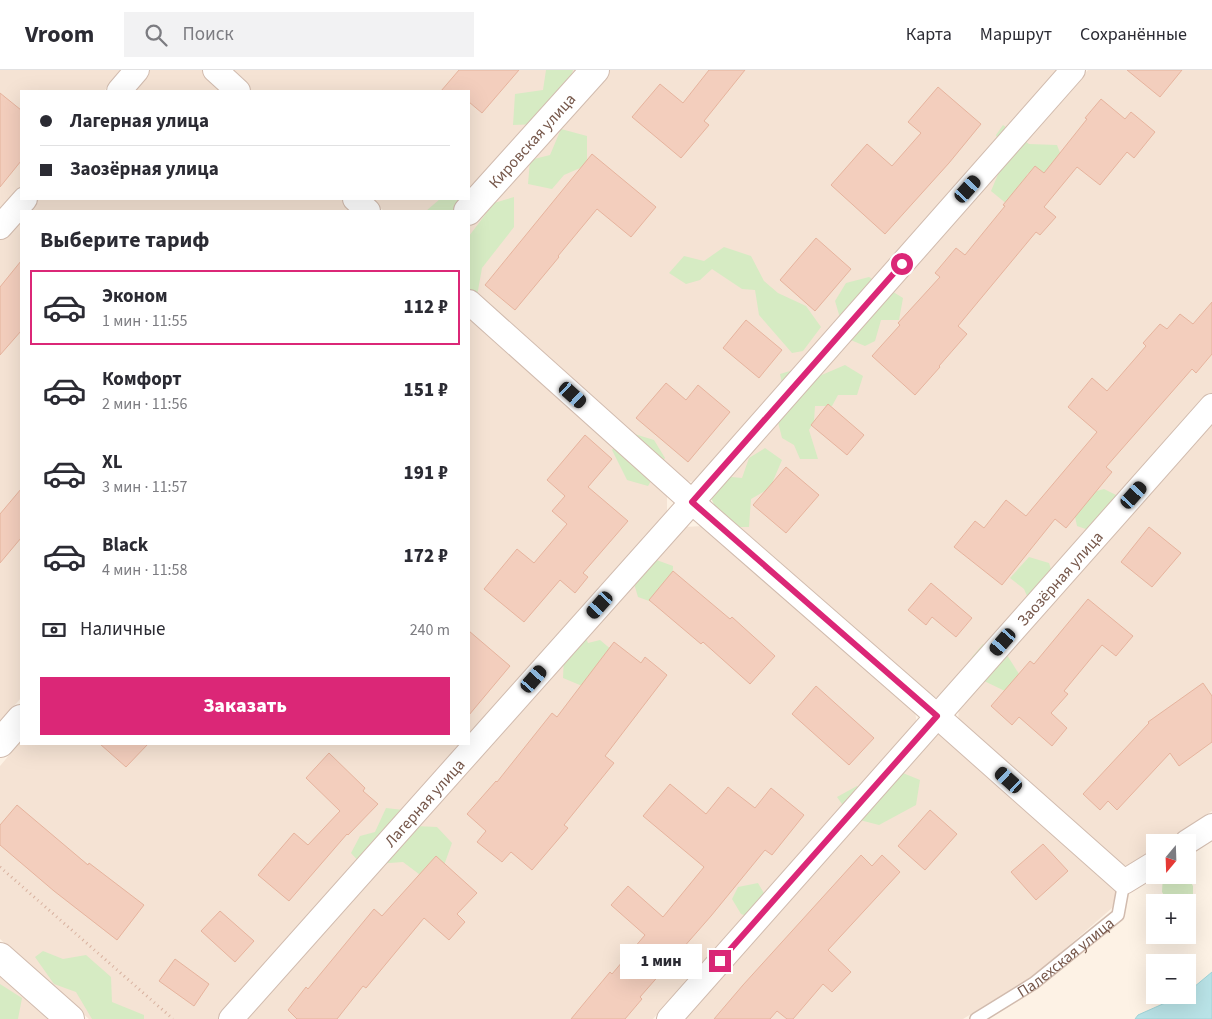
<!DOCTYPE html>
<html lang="ru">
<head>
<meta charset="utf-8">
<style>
	body { margin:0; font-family:"Source Sans 3",sans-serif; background:#f2f2f3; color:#2b2b33; height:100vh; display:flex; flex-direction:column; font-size:19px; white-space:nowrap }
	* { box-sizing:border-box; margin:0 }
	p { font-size:16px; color:#7c7c81 }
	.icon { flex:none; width:28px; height:28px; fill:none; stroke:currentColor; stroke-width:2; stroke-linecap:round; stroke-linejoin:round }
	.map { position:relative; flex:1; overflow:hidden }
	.panel { position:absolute; left:20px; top:140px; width:450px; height:535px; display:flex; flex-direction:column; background:#fff; border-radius:0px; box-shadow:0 5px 20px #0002 }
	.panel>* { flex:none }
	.hud { position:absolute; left:20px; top:20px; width:450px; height:110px; border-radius:0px; box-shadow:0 5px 20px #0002; display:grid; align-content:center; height:110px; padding:0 20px; background:#fff }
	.needle { width:32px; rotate:199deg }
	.tools { position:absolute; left:1146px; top:764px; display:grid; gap:10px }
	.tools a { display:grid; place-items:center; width:50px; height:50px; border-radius:0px; background:#fff; box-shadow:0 5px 20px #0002; font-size:25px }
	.end { position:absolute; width:22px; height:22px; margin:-11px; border:6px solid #db2777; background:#fff; box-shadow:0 0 0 2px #fff }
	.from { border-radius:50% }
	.bubble { position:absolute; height:35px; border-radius:0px; background:#fff; box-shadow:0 5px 20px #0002; font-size:16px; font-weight:800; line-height:35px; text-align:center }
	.car { position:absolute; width:15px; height:30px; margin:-15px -8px; border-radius:6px; box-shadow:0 0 4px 1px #0007; background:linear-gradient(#222 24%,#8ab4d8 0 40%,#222 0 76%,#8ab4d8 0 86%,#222 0) }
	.hud b { display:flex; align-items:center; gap:18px; height:48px; font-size:19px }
	.hud b+b { border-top:1px solid #e1e1e2 }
	.hud i { width:12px; height:12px; background:#2b2b33 }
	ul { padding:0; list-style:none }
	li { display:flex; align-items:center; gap:15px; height:75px; margin:0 10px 8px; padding:0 10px; border:2px solid transparent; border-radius:0px }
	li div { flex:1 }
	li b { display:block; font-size:19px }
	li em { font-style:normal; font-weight:800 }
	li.current { border-color:#db2777 }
	li>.icon { width:45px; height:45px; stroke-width:1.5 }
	h2 { padding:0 20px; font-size:22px; line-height:60px }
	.pay { display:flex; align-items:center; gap:12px; height:55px; padding:0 20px; font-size:19px }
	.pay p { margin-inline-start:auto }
	.action { display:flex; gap:10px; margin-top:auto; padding:10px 20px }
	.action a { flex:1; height:58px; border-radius:0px; background:#db2777; color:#fff; font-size:20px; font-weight:800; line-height:58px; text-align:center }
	header { display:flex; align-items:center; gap:30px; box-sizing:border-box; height:70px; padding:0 25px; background:#fff; border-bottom:1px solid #e1e1e2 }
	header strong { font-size:24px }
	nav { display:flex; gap:28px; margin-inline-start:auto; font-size:18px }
	.search { width:350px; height:45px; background:#f2f2f3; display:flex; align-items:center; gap:12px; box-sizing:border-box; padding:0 18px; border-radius:0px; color:#7c7c81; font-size:19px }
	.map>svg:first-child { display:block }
	.residential { fill:#f5e3d4 }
	.green { fill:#d6ebc3 }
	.water { fill:#b9e3e7; stroke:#9fd4d9 }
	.building { fill:#f3cebd; stroke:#e6b39d }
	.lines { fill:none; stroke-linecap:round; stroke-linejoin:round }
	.service-casing { stroke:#d1bbae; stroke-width:14 }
	.minor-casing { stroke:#d1bbae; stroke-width:26 }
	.tertiary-casing { stroke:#d1bbae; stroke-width:30 }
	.path { stroke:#d8b19f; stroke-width:3; stroke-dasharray:1 4; stroke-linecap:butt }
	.service { stroke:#fff; stroke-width:11 }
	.minor { stroke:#fff; stroke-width:24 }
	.tertiary { stroke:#fff; stroke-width:28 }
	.route { stroke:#db2777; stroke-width:6 }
	.labels { text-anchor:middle; stroke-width:4; stroke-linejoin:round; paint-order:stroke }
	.street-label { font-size:16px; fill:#76574a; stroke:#fff6ec }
</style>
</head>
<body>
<header>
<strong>Vroom</strong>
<div class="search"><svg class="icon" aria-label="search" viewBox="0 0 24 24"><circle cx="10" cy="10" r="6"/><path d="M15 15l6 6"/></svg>Поиск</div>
<nav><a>Карта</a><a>Маршрут</a><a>Сохранённые</a></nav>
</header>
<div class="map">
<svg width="1212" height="949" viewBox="0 0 1212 949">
	<rect width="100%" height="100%" fill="#fdf2e5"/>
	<g class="residential">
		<path d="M0,0h122l-18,21h-83v95l-21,24z"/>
		<path d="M146,0h58l23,21h-100z"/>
		<path d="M229,0h348l-108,121v-100h-217z"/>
		<path d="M609,0h452l-364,412 -15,-1 -213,-189v-65z"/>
		<path d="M1088,0h124v324l-267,303h-13l-218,-193 -1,-11z"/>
		<path d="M33,129h310l14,12h-335z"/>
		<path d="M370,129h92l-11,12h-67z"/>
		<path d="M21,142v486l-21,24v-485z"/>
		<path d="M469,245l198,180v17l-198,224z"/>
		<path d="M1212,347v394l-48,31h-9v7l-26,17 -19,-3 -152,-140 1,-17z"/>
		<path d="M704,456l210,180 3,18 -264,295h-411l441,-492z"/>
		<path d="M929,664l21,1 168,151 -6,22 -78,68 -71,43h-286z"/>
		<path d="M21,671v3h441l-243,275h-130l-89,-80v-173z"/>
		<path d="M0,903l51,46h-51z"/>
	</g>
	<g class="green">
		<path d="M546,0h27l-7,27 -26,27 -27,1 2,-31 28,-4z"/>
		<path d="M1003,55l26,19 28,1 3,8 4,6 -14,22 -22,-8 -12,24 -8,8 -17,-14 13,-31 -8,-25z"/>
		<path d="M561,59l26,7v29l-23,10 -12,14 -24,-5 2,-24 20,-5z"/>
		<path d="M514,127v30l-32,41 -5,28h-8v-60l25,-33z"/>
		<path d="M440,129h24l-2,12h-36z"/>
		<path d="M724,177l27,9 13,25 14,12 28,13 15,21 -18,24 -11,2 -33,-38 -4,-25 -13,-1 -30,-20 -12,11 -14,4 -17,-11 15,-17 20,5z"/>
		<path d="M869,207l34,21 -4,22h-18l-6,21 -10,5 -19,-8 -11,-37 11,-18z"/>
		<path d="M845,295l18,11 -6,19h-19l-6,11h-17l-1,15 -5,9 9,29h-18l-6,-14 -12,-7 -5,-20 9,-15 -6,-29 20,-6 17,9z"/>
		<path d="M628,362l26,8 11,18 -17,28 -21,-6 -15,-30z"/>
		<path d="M765,378l17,12 -12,28 -19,11 -2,28h-24l-17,-35 13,-16 21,2 7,-20z"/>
		<path d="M1104,419l26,13 -27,33 -26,-9 -6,-28z"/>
		<path d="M1029,487l20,6 10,30 -25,19 -10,-23 -14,-11z"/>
		<path d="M651,488l22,8 -1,22 -20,14 -14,-5 -5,-17z"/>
		<path d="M582,559l6,14 12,-3 13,11 -26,37 -24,-10 1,-23z"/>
		<path d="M983,574l24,11 12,19 -12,18 -25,-12 -10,-23z"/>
		<path d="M898,701l22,9 -4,25 -37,20 -27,-7 -15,-21 20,-11 15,13z"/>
		<path d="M386,738l26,3 3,15 22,1 15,16 -10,28 -19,6 -20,-15 -41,3 -11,-12 9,-17 15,-4z"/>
		<path d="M1163,805h24l6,11v22h-5v-6h-20l-6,-10z"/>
		<path d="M758,813l14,24 -12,14 -19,-7 -9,-15 6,-12z"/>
		<path d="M43,881l20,8 23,-4 25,22 1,25 32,13v4h-52l-16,-27 -22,-8 -19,-27z"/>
		<path d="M0,914l22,14 -4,21h-18z"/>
	</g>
	<path class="water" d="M1212,902v47h-77l3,-4 45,-20h5v-3z"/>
	<g class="building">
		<path d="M459,0h60l-37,43 -13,-11v-11h-28z"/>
		<path d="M709,0h36l-41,51 5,4 -28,33 -49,-41 28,-33 23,19z"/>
		<path d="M1127,0h55l-22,27z"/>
		<path d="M938,17l43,37 -32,39 -64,71 -54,-49 36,-41 25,22 29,-33 -13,-11z"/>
		<path d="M0,23l21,17v51l-21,26z"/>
		<path d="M1101,29l24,20 6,-7 24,20 -21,26 -7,-6 -27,33 -23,-18 -33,40 12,10 -16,18 -4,-3 -78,94 9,8 -28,32 1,1 -25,28 -43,-39 28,-31 -2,-2 42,-46 -5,-4 21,-25 9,7 40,-49 -2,-1 32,-39 9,7 43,-54 -2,-1z"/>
		<path d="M592,84l64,53 -25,30 -34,-28 -39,47 1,1 -44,53 -30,-25z"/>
		<path d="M816,168l35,31 -36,42 -35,-31z"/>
		<path d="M21,191v70l-21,24v-68z"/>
		<path d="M1212,232v52l-16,19 -4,-4 -86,98 6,5 -46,56 -11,-9 -53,66 -48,-38 21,-26 9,7 22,-28 20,16 71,-84 -29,-25 24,-29 15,13 39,-45 -3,-3 17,-19 7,5 13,-15 13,10z"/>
		<path d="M746,250l36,30 -23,28 -36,-30z"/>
		<path d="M666,313l20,17 12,-15 32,27 -42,50 -52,-44z"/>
		<path d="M828,334l36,31 -17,20 -36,-30z"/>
		<path d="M585,365l27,24 -24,28 40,34 -45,52 5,4 -13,16 -15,-13 -36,42 -40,-33 33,-40 17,14 33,-39 -15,-13 13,-15 -18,-16z"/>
		<path d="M786,397l33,28 -33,38 -33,-28z"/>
		<path d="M21,419v49l-21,25v-49z"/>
		<path d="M1149,457l32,26 -29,34 -31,-25z"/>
		<path d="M673,501l57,48 2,-2 43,39 -25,28 -47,-42 -2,2 -52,-44z"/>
		<path d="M931,513l41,35 -16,19 -24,-20 -6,8 -18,-15z"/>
		<path d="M1088,529l45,37 -17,20 -14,-11 -38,46 4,3 -17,19 16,15 -15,18 -33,-29 -7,8 -21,-19 39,-45 4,3z"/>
		<path d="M469,561l41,35 -41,49z"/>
		<path d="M614,572l27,21 4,-6 22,18 -62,81 9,7 -50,62 4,3 -36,42 -21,-18 -9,10 -25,-20 9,-11 -19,-17 29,-33 1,1 55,-69 5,4z"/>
		<path d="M1203,613l9,13v46l-33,24 -9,-13 -53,57 -9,-9 -8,9 -17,-16 66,-71 -1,-1z"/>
		<path d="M816,616l58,52 -25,27 -57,-51z"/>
		<path d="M100,674h48l-22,23z"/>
		<path d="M329,683l36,35 -2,3 15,13 -30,31 -1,-1 -58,67 -31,-26 36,-42 14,12 32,-34 -34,-33z"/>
		<path d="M670,714l36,30 22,-27 27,21 16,-20 33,27 -32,40 -7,-5 -54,66 -71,81 2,2 -17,20h-54l39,-47 2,2 33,-39 -34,-30 17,-19 35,31 41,-50 -61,-51z"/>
		<path d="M17,735l71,60 1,-2 55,42 -27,35 -63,-49 -54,-46v-20z"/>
		<path d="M930,740l27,24 -32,36 -27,-24z"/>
		<path d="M1043,774l25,27 -32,29 -25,-28z"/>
		<path d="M861,785l11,11 10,-11 18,17 -72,78 23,22 -19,20 -9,-8 -30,35h-6l-10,-8 -7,8h-56l29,-34z"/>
		<path d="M436,786l41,37 -20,21 8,8 -16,18 -25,-22 -58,70 -3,-2 -26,33h-40l-9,-9 18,-23 2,2 66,-80 8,7z"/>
		<path d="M220,841l34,30 -19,21 -34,-31z"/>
		<path d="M175,889l34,25 -15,22 -35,-25z"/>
	</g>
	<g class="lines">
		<defs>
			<g id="service">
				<path id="s1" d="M976,949l58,-36 84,-68 6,-33"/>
			</g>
			<g id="minor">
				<path d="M215,0l23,21"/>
				<path d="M119,21l18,-21"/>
				<path d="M355,129l13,12"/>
				<path d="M0,157l25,-28"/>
				<path d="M469,232l223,200 245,214 187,166 31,-19"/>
				<path d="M1187,772l25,-16"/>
				<path id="s2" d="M231,949l461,-517 381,-432"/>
				<path id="s3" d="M669,949l543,-613"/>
			</g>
			<g id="tertiary">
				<path id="s4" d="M468,141l127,-141"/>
				<path d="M0,673l21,-24"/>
				<path d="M0,887l70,62"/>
			</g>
		</defs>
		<use href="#service" class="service-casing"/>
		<use href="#minor" class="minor-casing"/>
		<use href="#tertiary" class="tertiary-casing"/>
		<path class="path" d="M0,797l173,152"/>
		<use href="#service" class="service"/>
		<use href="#minor" class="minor"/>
		<use href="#tertiary" class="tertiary"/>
	</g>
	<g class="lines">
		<path class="route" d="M720,891l217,-245 -245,-214 210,-238"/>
	</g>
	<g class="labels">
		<g class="street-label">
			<text dy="6" stroke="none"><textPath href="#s4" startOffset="95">Кировская улица</textPath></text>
			<text dy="6" stroke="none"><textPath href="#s3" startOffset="589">Заозёрная улица</textPath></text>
			<text dy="6" stroke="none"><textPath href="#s2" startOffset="290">Лагерная улица</textPath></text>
			<text dy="6" stroke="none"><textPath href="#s1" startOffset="109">Палехская улица</textPath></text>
		</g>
	</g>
</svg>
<div class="tools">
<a><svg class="needle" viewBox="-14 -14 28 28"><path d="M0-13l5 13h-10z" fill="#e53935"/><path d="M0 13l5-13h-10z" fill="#7c7c81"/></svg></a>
<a>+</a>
<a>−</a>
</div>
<i class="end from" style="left:902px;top:194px"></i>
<i class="end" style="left:720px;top:891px"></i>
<div class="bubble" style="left:620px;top:874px;width:82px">1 мин</div>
<i class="car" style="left:968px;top:119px;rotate:42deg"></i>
<i class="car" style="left:573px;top:325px;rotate:132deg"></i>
<i class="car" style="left:1134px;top:425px;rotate:42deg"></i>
<i class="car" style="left:600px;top:535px;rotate:222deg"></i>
<i class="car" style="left:1003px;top:572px;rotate:221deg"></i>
<i class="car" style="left:534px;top:609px;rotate:41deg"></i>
<i class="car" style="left:1009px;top:710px;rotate:312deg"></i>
<div class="hud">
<b><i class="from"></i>Лагерная улица</b>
<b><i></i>Заозёрная улица</b>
</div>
<section class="panel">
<h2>Выберите тариф</h2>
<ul>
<li class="current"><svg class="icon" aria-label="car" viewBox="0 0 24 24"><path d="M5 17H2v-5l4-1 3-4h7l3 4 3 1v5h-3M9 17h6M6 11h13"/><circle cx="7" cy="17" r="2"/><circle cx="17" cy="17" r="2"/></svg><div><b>Эконом</b><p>1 мин · 11:55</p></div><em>112 ₽</em></li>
<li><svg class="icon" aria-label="car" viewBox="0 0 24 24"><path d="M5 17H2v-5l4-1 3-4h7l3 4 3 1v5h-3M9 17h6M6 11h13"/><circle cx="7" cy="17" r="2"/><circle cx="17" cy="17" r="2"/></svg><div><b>Комфорт</b><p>2 мин · 11:56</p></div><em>151 ₽</em></li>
<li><svg class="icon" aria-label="car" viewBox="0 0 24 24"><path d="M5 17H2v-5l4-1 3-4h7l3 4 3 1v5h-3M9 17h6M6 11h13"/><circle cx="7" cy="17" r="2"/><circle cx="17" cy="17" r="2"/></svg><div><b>XL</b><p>3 мин · 11:57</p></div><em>191 ₽</em></li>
<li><svg class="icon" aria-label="car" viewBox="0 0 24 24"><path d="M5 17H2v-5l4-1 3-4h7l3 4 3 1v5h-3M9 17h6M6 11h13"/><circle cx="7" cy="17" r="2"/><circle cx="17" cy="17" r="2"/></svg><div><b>Black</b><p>4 мин · 11:58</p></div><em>172 ₽</em></li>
</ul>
<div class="pay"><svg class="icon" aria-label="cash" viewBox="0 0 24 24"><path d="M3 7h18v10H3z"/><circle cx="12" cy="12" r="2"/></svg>Наличные<p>240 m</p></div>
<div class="action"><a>Заказать</a></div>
</section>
</div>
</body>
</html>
